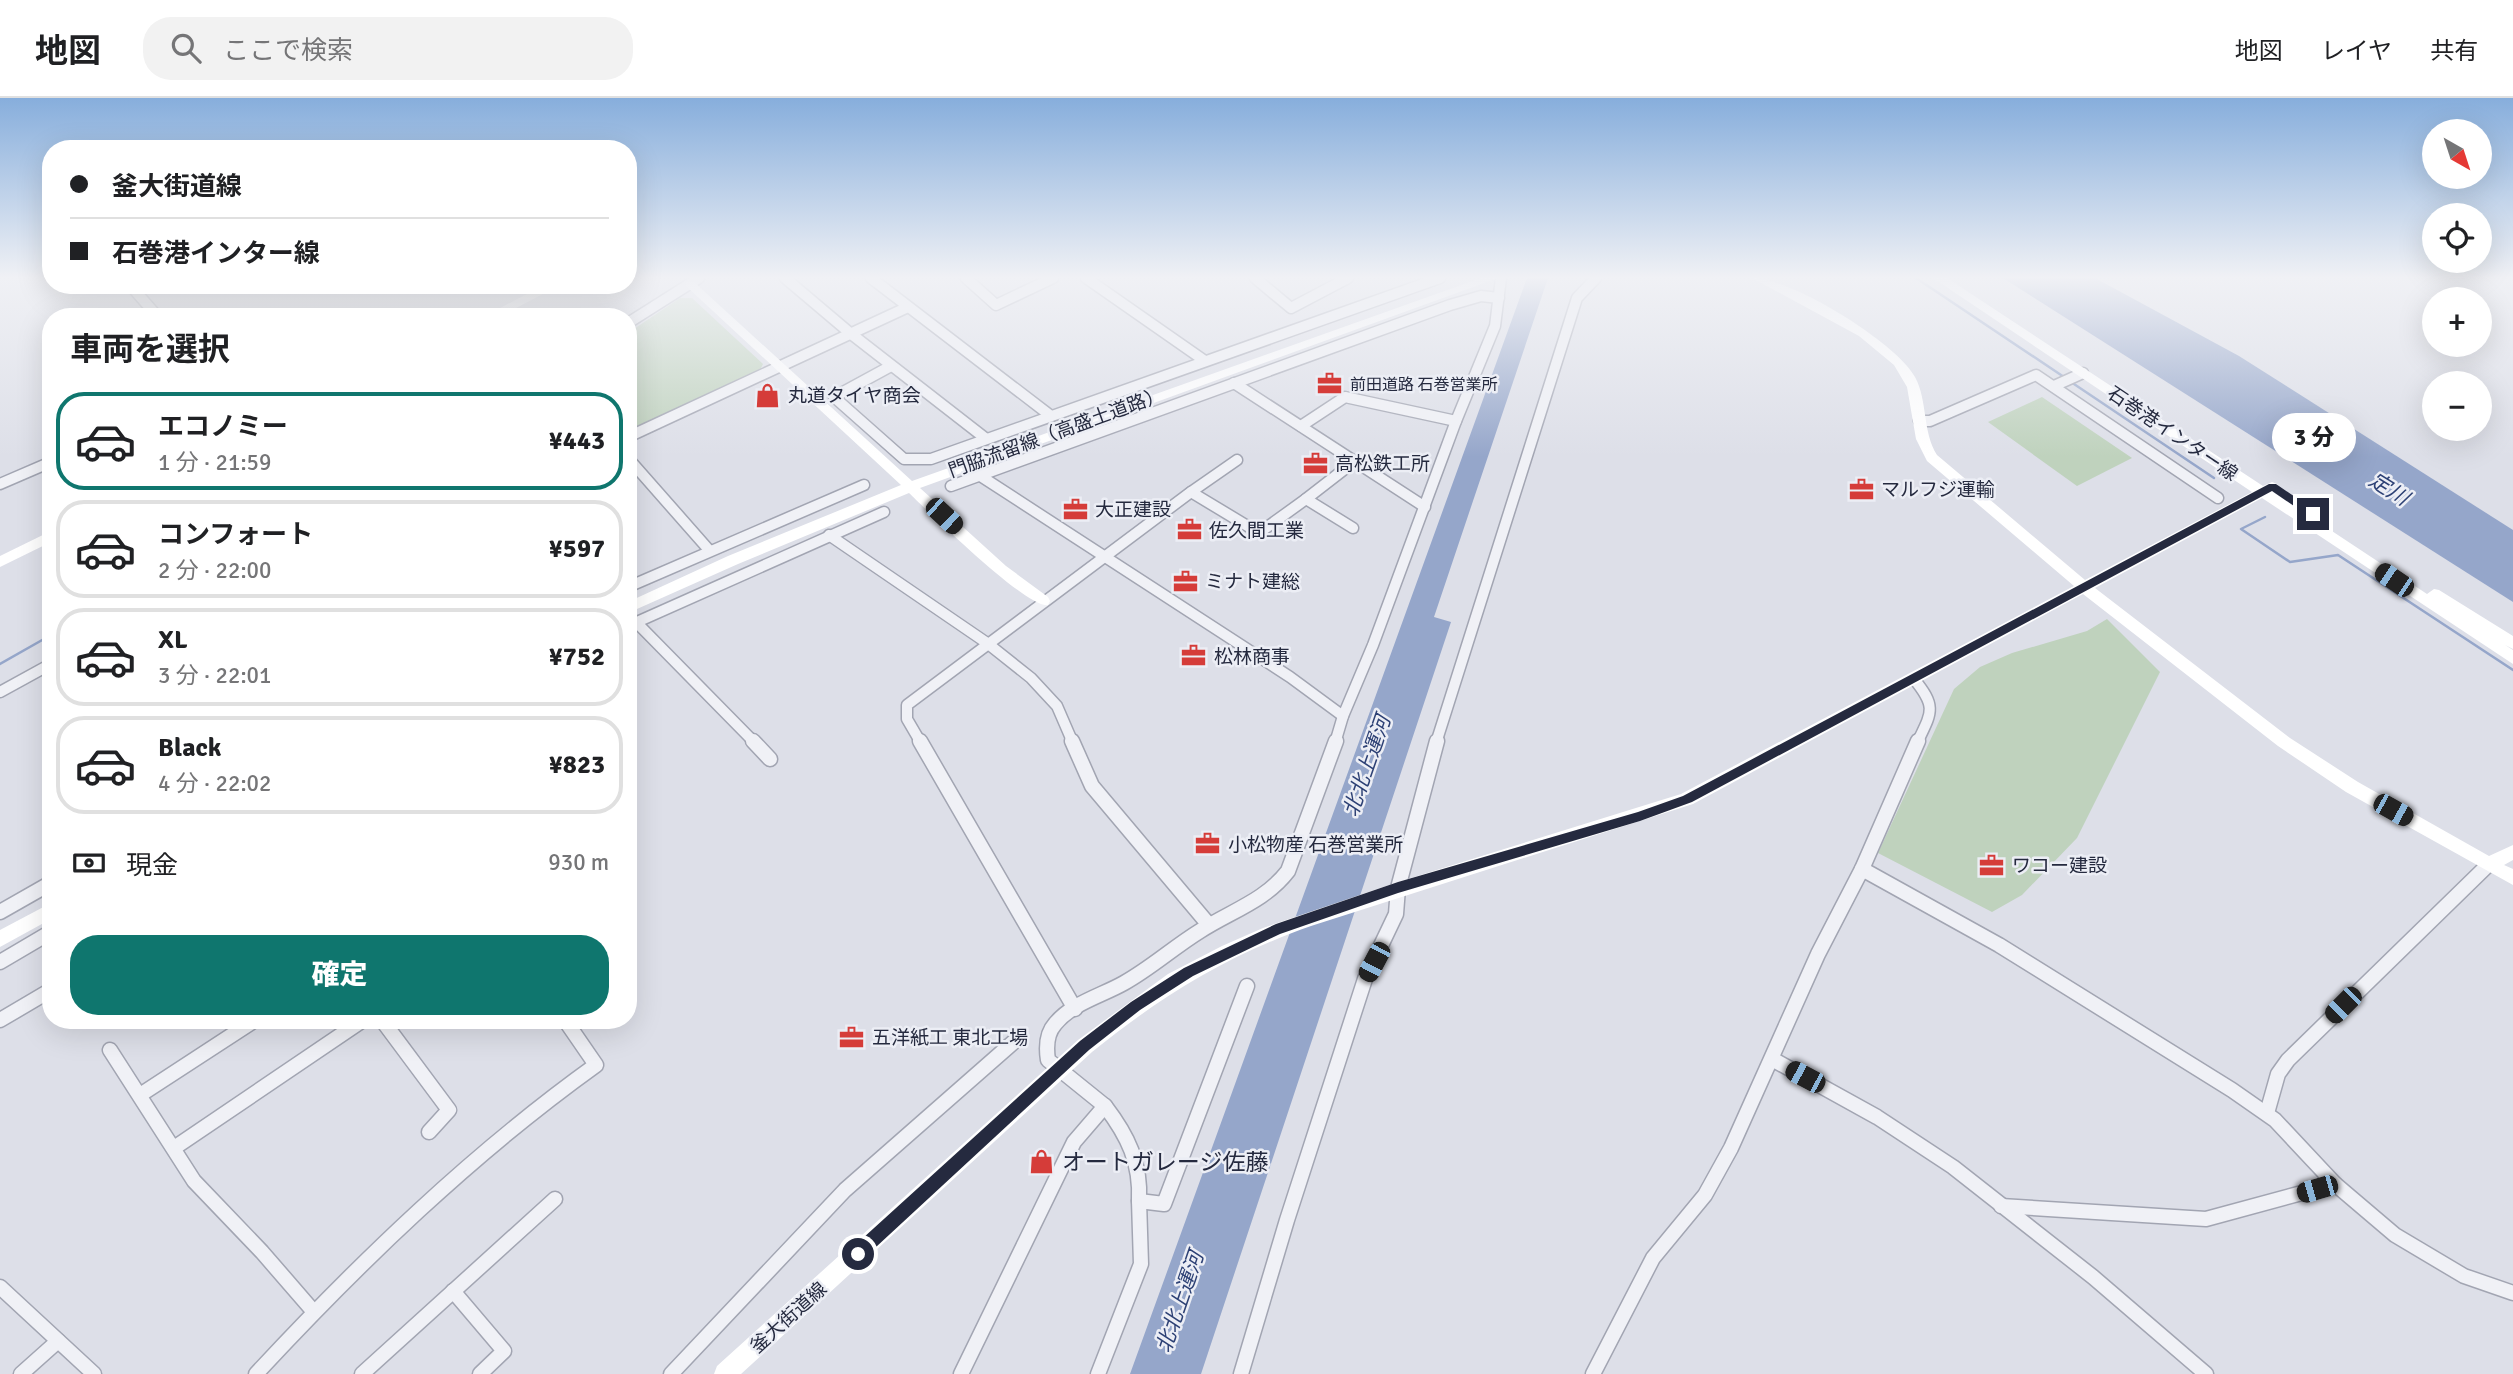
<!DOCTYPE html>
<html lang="ja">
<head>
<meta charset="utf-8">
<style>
	body { margin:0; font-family:Signika,"Noto Sans JP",sans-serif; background:#f2f2f2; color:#202124; height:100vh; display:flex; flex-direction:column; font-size:26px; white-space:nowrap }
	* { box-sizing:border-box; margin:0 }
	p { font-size:23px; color:#757577 }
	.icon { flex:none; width:38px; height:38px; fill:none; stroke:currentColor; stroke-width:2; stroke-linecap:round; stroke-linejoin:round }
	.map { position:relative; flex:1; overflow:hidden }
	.sheet { position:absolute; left:42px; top:210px; width:595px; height:721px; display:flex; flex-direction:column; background:#fff; border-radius:28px; box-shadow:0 7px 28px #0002 }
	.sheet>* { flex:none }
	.guide { position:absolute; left:42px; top:42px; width:595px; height:154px; border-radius:28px; box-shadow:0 7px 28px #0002; display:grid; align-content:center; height:154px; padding:0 28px; background:#fff }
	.needle { width:46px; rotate:141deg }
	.tools { position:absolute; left:2422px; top:21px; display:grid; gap:14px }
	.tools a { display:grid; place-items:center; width:70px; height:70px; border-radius:50%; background:#fff; box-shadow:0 7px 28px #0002; font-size:35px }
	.end { position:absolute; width:32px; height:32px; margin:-16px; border:9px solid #252a3f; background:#fff; box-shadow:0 0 0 4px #fff }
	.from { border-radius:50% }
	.bubble { position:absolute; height:49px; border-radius:24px; background:#fff; box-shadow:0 7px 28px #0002; font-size:23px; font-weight:800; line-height:49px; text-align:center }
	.car { position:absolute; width:21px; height:42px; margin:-21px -10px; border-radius:9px; box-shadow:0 0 5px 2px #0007; background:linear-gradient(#222 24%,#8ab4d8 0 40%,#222 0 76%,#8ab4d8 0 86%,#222 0) }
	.guide b { display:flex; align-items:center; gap:24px; height:66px; font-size:26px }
	.guide b+b { border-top:2px solid #e0e0e0 }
	.guide i { width:18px; height:18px; background:#202124 }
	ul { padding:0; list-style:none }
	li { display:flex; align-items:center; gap:21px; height:98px; margin:0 14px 10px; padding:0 14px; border:4px solid #e0e0e0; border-radius:28px }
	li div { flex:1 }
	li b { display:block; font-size:26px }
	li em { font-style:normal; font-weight:800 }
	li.current { border-color:#0f766e }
	li>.icon { width:63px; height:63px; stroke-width:1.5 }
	h2 { padding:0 28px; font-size:32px; line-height:84px }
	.pay { display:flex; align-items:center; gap:18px; height:77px; padding:0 28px; font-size:26px }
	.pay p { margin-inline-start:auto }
	.button { display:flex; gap:14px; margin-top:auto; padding:14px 28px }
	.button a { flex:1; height:80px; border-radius:28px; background:#0f766e; color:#fff; font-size:28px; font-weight:800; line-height:80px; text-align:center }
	header { display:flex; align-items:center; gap:42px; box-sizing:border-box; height:98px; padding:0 35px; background:#fff; border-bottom:2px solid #e0e0e0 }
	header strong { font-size:33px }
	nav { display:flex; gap:38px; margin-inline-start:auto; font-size:24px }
	.search { width:490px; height:63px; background:#f2f2f2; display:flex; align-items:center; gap:18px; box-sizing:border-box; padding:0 24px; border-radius:28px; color:#757577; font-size:26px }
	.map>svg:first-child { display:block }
	.green { fill:#bfd2bd }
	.water { fill:#95a6ca }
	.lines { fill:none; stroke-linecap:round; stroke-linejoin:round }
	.stream { stroke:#95a6ca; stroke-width:2.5 }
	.street-far1-casing { stroke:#a2a5b2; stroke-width:13 }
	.street-casing { stroke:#a2a5b2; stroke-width:17 }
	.street-far1 { stroke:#f0f1f6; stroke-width:10 }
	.street { stroke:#f0f1f6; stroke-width:14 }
	.secondary { fill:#fff; fill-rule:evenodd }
	.route { fill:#252a3f }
	.labels { text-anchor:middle; stroke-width:5; stroke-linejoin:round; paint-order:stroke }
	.far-poi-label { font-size:16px; fill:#252a3f; stroke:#eceef5; text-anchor:start }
	.poi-label { font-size:19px; fill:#252a3f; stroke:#eceef5; text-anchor:start }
	.street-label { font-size:19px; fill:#252a3f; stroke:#eceef5 }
	.water-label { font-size:21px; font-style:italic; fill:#2d4175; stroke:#eceef5 }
	.near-poi-label { font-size:23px; fill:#252a3f; stroke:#eceef5; text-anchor:start }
</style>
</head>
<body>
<header>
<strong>地図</strong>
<div class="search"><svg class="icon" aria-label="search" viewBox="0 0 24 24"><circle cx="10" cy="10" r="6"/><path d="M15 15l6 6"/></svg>ここで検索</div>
<nav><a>地図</a><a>レイヤ</a><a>共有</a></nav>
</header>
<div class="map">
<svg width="2513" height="1276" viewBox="0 0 2513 1276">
	<rect width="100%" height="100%" fill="#dddfe8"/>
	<g class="green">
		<path d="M680,200h12l71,66 -4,8 -131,60v-99z"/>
		<path d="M2042,299l90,61 -55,28 -89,-64z"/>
		<path d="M2107,521l53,53 -83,166 -55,57 -30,17 -114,-59 76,-164 26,-22 32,-14 75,-22z"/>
	</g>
	<g class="water">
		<path d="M1527,180h21l-114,339 17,5 -250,752h-71z"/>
		<path d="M2003,180h92l144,78 274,174v72z"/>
	</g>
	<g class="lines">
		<g class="stream">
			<path d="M1916,180l148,99"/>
			<path d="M2071,284l143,96"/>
			<path d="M2265,419l-24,12 49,33 48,-7 175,115"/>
			<path d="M0,566l51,-29"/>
		</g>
		<defs>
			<g id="street-far1">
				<path d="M785,180l65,55 135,105"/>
				<path d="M871,180l180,138"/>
				<path d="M966,180l30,27 57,-27"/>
				<path d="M1086,180l119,83"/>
				<path d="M1255,180l36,30 57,-30"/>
				<path d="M130,187l28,32"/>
				<path d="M628,225l71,-45"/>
				<path d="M891,268l-57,31 70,62h27l509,-181"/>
				<path d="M1234,285l191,124"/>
				<path d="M2054,288l29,-13"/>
				<path d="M1919,323h11l106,-46 182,123"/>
				<path d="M1301,328l44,-29 111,24"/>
				<path d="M628,339l280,-130"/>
				<path d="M628,360l81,92"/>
				<path d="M1237,362l-46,32 68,41 47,-34"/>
				<path d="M979,377l311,202 53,39"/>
				<path d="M0,386l51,-22"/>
				<path d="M951,388l499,-181 31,-9 18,2"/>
				<path d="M1353,430l-47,-29 49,-38"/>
				<path d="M829,437l158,108 44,35 26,28 16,37"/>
				<path d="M628,489l236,-102"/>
				<path d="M636,524l119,121"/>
				<path d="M628,528l256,-114"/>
				<path d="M1914,581c23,28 18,33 3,64"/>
				<path d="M0,594l51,-28"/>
				<path d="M921,645l-14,-24v-14l284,-213"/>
				<path d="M1335,645l8,-27 30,-71 83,-224 39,-95 6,-48"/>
				<path d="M1436,645l141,-445 19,-20"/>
			</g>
			<g id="street">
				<path d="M753,643l17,18"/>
				<path d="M920,643l155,268"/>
				<path d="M1072,643l20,45 117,139"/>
				<path d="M1862,771l137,76 233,145 43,30 60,64 60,51 69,41 49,17"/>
				<path d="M0,814l51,-29"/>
				<path d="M0,864l51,-30"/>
				<path d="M0,922l51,-30"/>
				<path d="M382,922l67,90 -20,22"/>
				<path d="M110,952l84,131 68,71 52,60"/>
				<path d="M1772,961l105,58 76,50 140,110 113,97"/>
				<path d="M140,997l115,-75"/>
				<path d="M1105,1008c23,30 36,57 34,95"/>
				<path d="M2267,1015l11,-39 10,-14 200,-195"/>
				<path d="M174,1050l189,-128"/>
				<path d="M2001,1108l205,13 129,-35"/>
				<path d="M0,1189l94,87"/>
				<path d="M453,1193l51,60 -24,23"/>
				<path d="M21,1276l37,-33"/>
				<path d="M256,1276c104,-112 216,-220 340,-309l-31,-45"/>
				<path d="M362,1276l193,-175"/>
				<path d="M671,1276l174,-184 172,-151"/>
				<path d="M961,1276l113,-232 31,-36 -57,-46c-2,-13 -2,-26 7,-36 17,-21 46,-28 69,-41 27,-15 50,-36 76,-52 31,-20 65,-30 88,-60l48,-130"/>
				<path d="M1098,1276l43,-110 -2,-63 25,3 83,-218"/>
				<path d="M1241,1276l46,-154 78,-241 31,-65 2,-26 39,-147"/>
				<path d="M1593,1276l60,-116 52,-63 26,-47 87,-194 44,-85 56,-128"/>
			</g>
		</defs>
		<use href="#street-far1" class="street-far1-casing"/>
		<use href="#street" class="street-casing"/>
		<use href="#street-far1" class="street-far1"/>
		<use href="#street" class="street"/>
		<g class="secondary">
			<path d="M1481,180h17l-578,210 86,78 42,31 2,4 -2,4c-20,5 -120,-94 -139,-112l-171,71 -110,49v-11l100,-46 173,-71 -215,-199v-4h8l218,199z"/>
			<path d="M1752,180c38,-1 145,65 163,99 13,24 7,54 22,78l148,125 167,-88 -319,-214h14l316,208 9,-4 5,2 2,3 -6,5 154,102 7,-5 5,1 74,46v13l-8,-4 8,5v14l-251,-166 -167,90 195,150 68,44 131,74 24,-11v15l-9,5 9,4v16l-167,-93 -68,-46 -195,-152 -390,210 -382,122c-87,31 -148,69 -219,126l-351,322h-27l3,-8 361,-326 90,-66 54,-28 41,-18 132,-45 286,-89 393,-208 -147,-125 -11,-22 -9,-52 -13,-22 -35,-29z"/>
			<path d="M544,187h16l-61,32h-16z"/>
			<path d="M51,433v11l-51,25v-11z"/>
			<path d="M51,805v16l-51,28v-17z"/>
		</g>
	</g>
	<linearGradient id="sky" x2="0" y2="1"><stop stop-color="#87aedc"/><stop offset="0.5" stop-color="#f0f1f5"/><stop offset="1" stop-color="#f0f1f5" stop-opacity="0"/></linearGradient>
	<rect width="2513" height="359" fill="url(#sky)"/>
	<path class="route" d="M2269,386h7l41,28v5h-7l-38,-26 -580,311 -52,19 -242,72 -118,41 -87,42 -53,34 -51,40 -226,209 -5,2 -6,-2 -2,-5 2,-6 228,-207 51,-39 53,-34 92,-44 122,-42 240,-70 45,-16z"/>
	<defs>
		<symbol id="office-bare" viewBox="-9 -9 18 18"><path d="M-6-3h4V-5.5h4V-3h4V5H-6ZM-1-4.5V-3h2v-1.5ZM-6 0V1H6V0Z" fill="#d53c39" stroke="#eceef5" stroke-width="2.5" paint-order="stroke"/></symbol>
		<symbol id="shop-bare" viewBox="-9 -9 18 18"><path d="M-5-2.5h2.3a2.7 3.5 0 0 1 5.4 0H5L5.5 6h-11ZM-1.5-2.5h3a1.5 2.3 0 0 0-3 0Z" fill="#d53c39" stroke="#eceef5" stroke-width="2.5" paint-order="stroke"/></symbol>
	</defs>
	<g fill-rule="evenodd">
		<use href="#office-bare" x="1312" y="268" width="35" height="35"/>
		<use href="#shop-bare" x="750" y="280" width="35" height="35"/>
		<use href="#office-bare" x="1298" y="348" width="35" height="35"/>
		<use href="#office-bare" x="1844" y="374" width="35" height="35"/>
		<use href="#office-bare" x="1058" y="394" width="35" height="35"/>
		<use href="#office-bare" x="1172" y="414" width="35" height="35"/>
		<use href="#office-bare" x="1168" y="466" width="35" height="35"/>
		<use href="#office-bare" x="1176" y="540" width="35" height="35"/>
		<use href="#office-bare" x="1190" y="728" width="35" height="35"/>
		<use href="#office-bare" x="1974" y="750" width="35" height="35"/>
		<use href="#office-bare" x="834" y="922" width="35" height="35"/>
		<use href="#shop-bare" x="1024" y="1046" width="35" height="35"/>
	</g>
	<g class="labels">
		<g class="far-poi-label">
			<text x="1350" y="292">前田道路 石巻営業所</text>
		</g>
		<g class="poi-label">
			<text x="788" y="304">丸道タイヤ商会</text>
			<text x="1335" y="372">高松鉄工所</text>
			<text x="1881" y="398">マルフジ運輸</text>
			<text x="1095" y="418">大正建設</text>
			<text x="1209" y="439">佐久間工業</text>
			<text x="1205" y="490">ミナト建総</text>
			<text x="1214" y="565">松林商事</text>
			<text x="1228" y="753">小松物産 石巻営業所</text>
			<text x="2012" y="774">ワコー建設</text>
			<text x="872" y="946">五洋紙工 東北工場</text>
		</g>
		<g class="street-label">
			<text transform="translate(1056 334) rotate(-20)" y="7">門脇流留線（高盛土道路）</text>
			<text transform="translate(2173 335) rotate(34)" y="7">石巻港インター線</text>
			<text transform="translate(788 1219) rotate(-42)" y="7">釜大街道線</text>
		</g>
		<g class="water-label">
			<text transform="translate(2389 391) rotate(32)" y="7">定川</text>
			<text transform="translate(1367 668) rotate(-71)" y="7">北北上運河</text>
			<text transform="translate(1180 1204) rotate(-71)" y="7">北北上運河</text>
		</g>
		<g class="near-poi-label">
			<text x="1062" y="1072">オートガレージ佐藤</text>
		</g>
	</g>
</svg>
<div class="tools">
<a><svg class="needle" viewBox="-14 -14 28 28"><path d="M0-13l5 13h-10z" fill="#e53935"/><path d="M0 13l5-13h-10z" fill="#757577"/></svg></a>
<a><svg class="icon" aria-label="locate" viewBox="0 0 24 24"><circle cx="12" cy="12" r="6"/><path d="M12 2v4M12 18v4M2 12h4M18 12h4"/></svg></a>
<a>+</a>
<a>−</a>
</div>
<i class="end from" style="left:858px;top:1156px"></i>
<i class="end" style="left:2313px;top:416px"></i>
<div class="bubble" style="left:2272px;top:315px;width:84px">3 分</div>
<i class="car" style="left:944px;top:418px;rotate:133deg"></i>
<i class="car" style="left:2394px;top:482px;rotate:304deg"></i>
<i class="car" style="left:2393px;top:712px;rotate:119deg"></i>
<i class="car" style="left:1374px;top:864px;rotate:208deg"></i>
<i class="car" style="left:2343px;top:907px;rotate:225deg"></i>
<i class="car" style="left:1805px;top:979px;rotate:298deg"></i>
<i class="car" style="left:2317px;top:1091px;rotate:254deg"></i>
<div class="guide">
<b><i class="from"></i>釜大街道線</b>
<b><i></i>石巻港インター線</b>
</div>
<section class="sheet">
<h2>車両を選択</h2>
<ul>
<li class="current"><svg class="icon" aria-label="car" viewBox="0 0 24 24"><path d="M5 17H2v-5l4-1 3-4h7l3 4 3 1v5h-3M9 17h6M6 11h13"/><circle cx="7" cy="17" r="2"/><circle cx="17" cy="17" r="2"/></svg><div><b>エコノミー</b><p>1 分 · 21:59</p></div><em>¥443</em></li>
<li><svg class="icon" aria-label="car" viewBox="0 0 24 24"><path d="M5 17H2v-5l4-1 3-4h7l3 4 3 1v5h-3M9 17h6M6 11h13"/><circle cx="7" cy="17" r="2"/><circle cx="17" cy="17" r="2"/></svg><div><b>コンフォート</b><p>2 分 · 22:00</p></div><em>¥597</em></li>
<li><svg class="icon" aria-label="car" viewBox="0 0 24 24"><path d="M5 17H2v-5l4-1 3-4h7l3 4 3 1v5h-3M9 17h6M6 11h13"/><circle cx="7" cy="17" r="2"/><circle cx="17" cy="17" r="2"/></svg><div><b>XL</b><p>3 分 · 22:01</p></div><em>¥752</em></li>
<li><svg class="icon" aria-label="car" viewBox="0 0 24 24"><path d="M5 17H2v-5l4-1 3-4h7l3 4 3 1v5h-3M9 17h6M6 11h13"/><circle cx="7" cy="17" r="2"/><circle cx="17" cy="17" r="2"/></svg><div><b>Black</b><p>4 分 · 22:02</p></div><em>¥823</em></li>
</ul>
<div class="pay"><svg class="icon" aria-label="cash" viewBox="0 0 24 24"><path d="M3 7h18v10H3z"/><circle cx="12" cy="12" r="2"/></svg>現金<p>930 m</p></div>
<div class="button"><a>確定</a></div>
</section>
</div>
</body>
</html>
